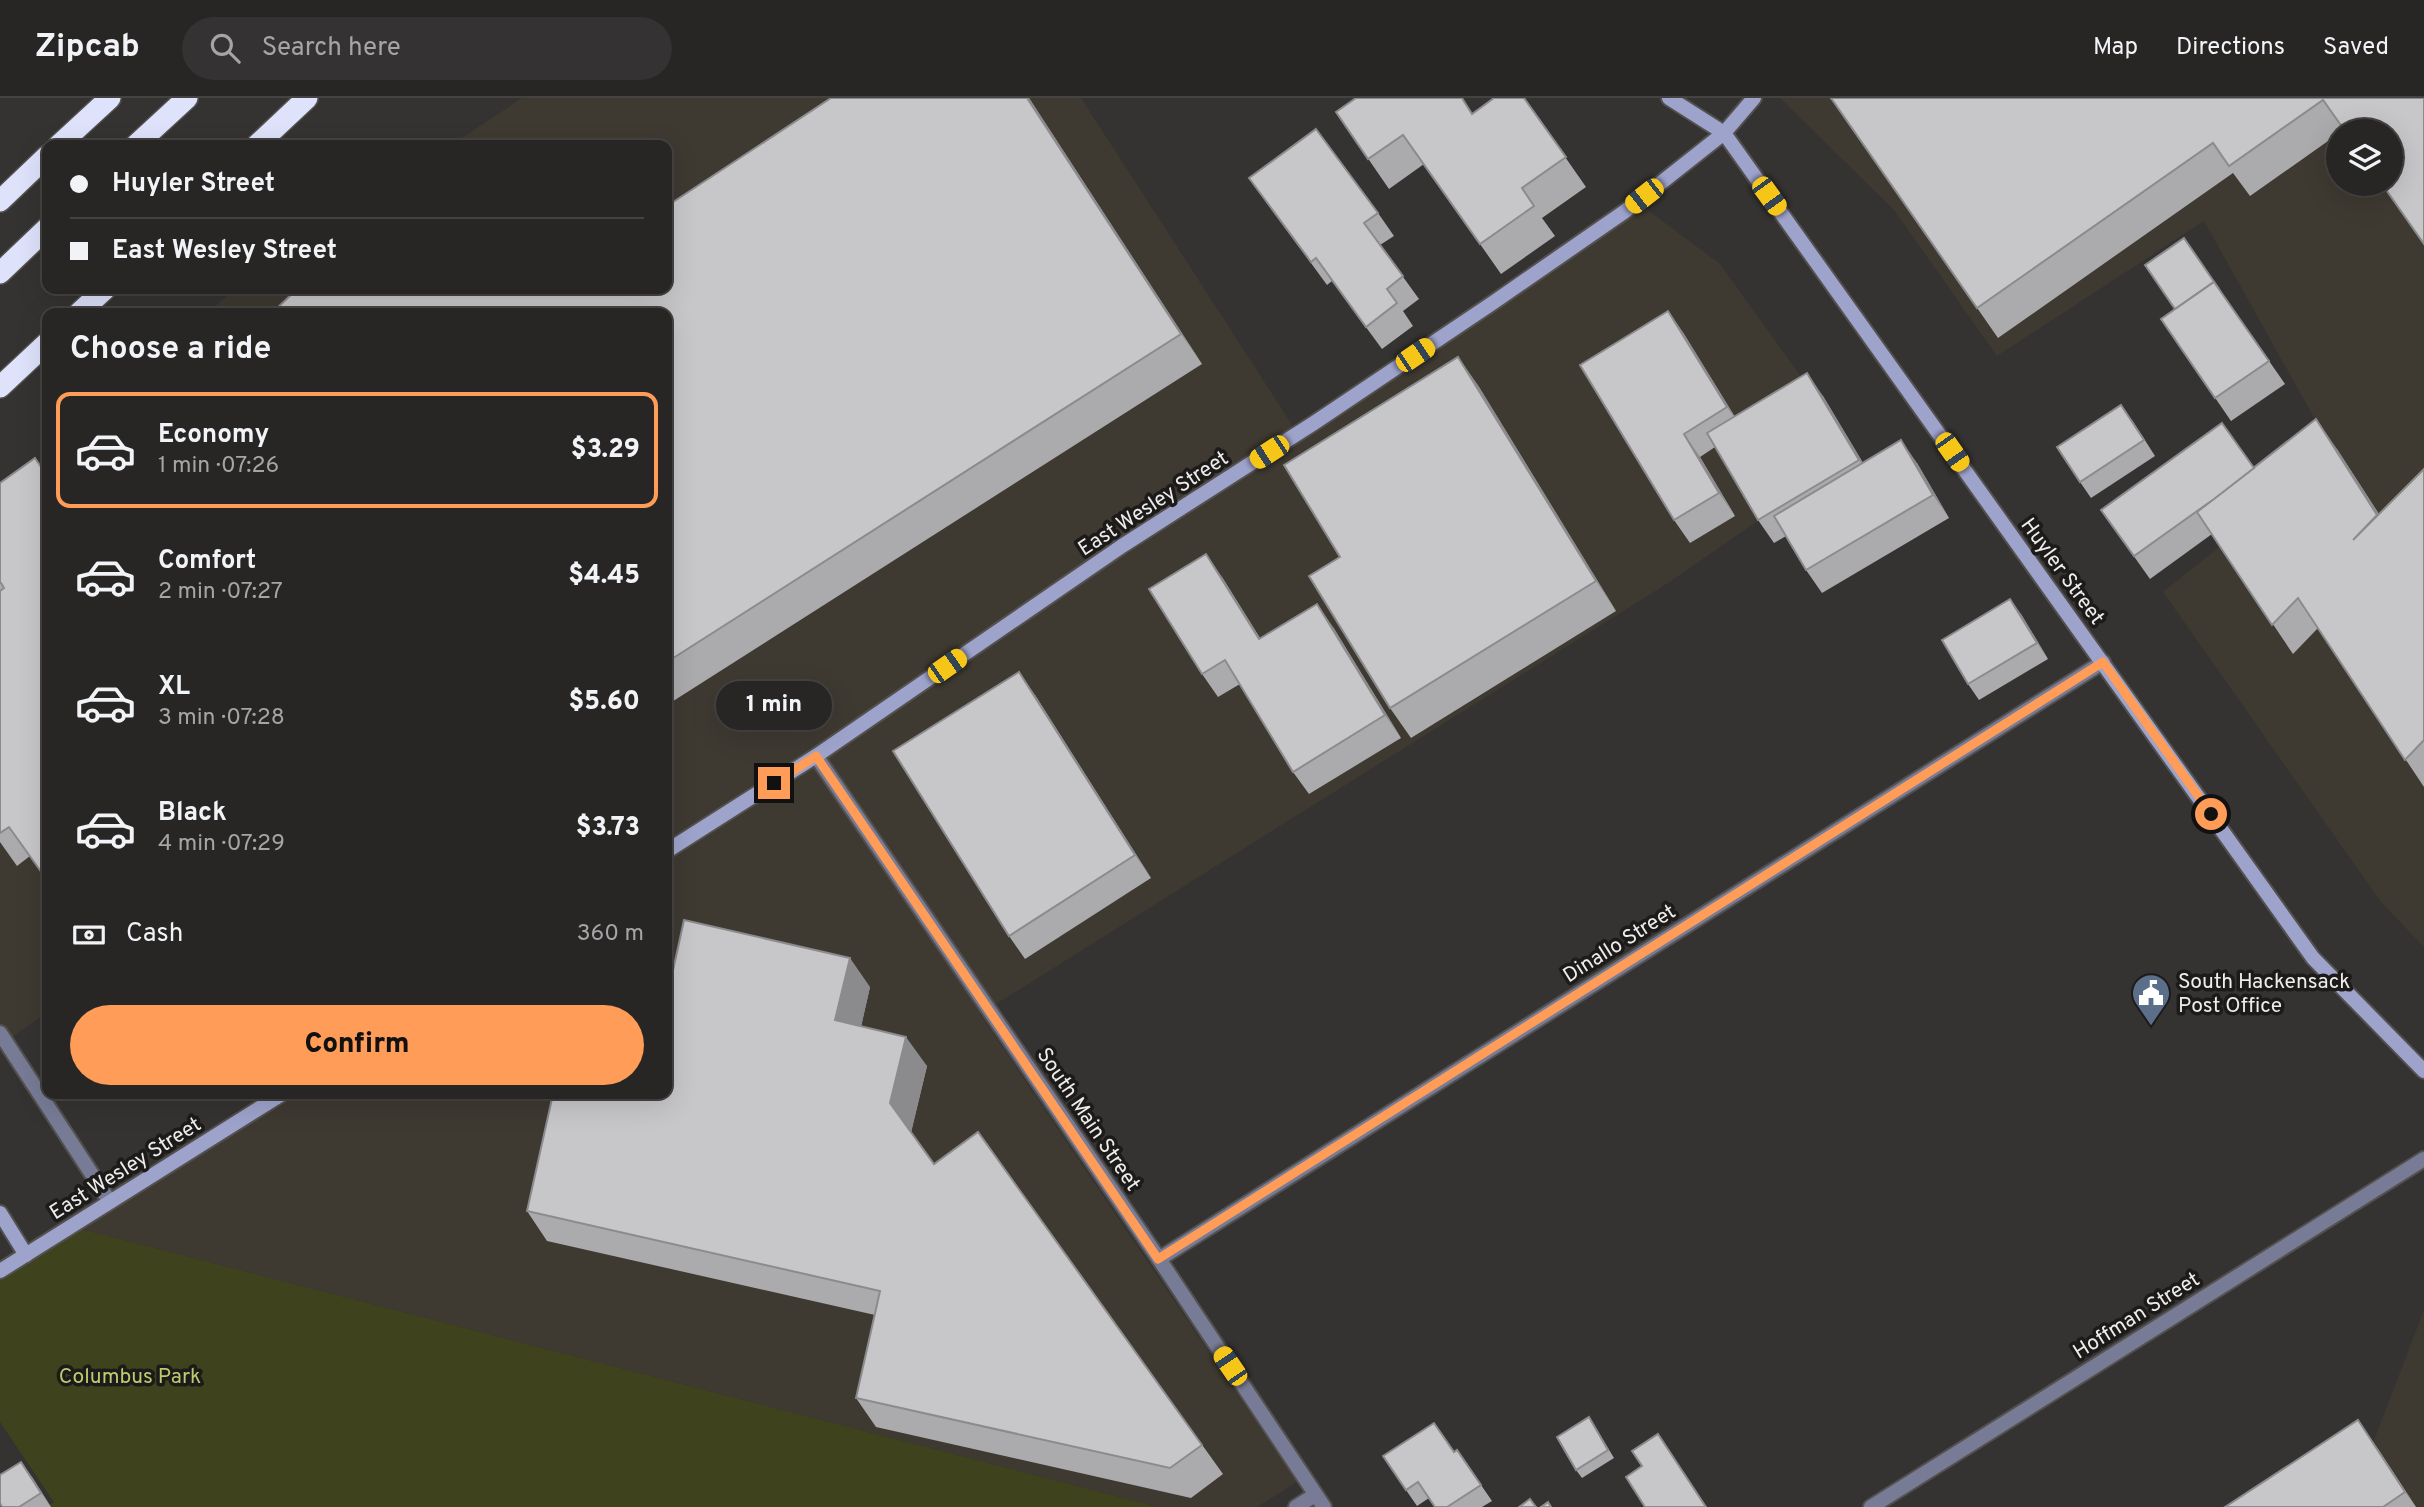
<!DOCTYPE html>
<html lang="en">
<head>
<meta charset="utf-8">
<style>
	body { margin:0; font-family:Overpass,sans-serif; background:#343232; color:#f1f3f6; height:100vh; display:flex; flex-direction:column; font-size:26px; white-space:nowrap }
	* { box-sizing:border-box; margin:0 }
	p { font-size:23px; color:#a5a5a7 }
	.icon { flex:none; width:38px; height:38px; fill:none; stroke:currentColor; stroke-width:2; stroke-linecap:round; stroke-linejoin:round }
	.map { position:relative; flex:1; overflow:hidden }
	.sheet { position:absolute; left:42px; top:210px; width:630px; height:791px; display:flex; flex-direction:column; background:#282625; border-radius:14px; box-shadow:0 7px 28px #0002,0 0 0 2px #444342 }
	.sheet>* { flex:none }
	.banner { position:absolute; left:42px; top:42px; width:630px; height:154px; border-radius:14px; box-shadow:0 7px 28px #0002,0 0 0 2px #444342; display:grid; align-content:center; height:154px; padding:0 28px; background:#282625 }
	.tools { position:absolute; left:2326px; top:21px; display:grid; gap:14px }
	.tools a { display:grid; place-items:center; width:77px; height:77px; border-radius:50%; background:#282625; box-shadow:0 7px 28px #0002,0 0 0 2px #444342; font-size:35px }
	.end { position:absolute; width:32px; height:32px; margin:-16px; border:9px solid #fe9c58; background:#111; box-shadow:0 0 0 4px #111 }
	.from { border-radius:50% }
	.bubble { position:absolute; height:49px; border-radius:24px; background:#282625; box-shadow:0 7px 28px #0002,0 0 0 2px #444342; font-size:23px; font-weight:800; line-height:49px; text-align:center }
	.car { position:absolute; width:21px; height:42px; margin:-21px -10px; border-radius:9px; box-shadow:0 0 5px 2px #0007; background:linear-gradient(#f5c518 24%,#345 0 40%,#f5c518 0 76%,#345 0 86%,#f5c518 0) }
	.banner b { display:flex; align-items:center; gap:24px; height:66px; font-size:26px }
	.banner b+b { border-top:2px solid #444342 }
	.banner i { width:18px; height:18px; background:#f1f3f6 }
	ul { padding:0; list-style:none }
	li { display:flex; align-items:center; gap:21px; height:116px; margin:0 14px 10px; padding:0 14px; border:4px solid transparent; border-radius:14px }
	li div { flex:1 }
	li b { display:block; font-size:26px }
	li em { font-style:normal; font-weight:800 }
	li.selected { border-color:#fe9c58 }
	li>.icon { width:63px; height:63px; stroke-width:1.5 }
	h2 { padding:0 28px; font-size:32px; line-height:84px }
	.pay { display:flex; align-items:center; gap:18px; height:77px; padding:0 28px; font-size:26px }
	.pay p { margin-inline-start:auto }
	.action { display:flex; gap:14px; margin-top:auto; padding:14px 28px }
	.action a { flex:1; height:80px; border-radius:42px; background:#fe9c58; color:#111; font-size:28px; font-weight:800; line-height:80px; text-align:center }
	header { display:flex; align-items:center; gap:42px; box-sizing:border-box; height:98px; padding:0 35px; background:#282625; border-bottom:2px solid #444342 }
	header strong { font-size:33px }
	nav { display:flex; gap:38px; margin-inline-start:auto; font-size:24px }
	.search { width:490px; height:63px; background:#343232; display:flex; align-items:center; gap:18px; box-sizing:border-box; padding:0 24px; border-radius:38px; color:#a5a5a7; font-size:26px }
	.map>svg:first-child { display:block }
	.built { fill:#3e3931; fill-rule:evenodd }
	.park { fill:#3f431d }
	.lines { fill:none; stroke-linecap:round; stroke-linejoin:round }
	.street-casing { stroke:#53514f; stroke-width:18 }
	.secondary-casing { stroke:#53514f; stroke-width:18 }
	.highway-casing { stroke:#53514f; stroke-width:24 }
	.street { stroke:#777b95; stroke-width:14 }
	.secondary { stroke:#9ea3cc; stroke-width:14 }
	.highway { stroke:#dee2fb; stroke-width:21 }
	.wall { fill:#abaaad }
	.shaded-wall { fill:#8b8b8d }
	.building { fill:#c7c6c9; stroke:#8b8b8d; stroke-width:2 }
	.route { stroke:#fe9c58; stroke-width:9 }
	.labels { text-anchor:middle; stroke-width:7; stroke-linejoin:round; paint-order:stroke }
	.street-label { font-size:21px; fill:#eeedeb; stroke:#1c1b1a }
	.poi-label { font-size:21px; fill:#eeedeb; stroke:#1c1b1a; text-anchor:start }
	.park-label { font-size:21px; fill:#bfca6e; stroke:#1c1b1a }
</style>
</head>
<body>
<header>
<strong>Zipcab</strong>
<div class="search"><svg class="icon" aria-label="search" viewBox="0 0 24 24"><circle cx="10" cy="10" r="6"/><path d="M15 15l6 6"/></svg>Search here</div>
<nav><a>Map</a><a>Directions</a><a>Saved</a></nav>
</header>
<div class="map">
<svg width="2424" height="1409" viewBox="0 0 2424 1409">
	<rect width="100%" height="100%" fill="#353331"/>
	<g class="built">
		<path d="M522,0h559l217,336 347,-226 75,56 136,189 -188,130 -688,431 317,468 -40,25h-99l-1081,-279 208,-134h382v-781h-459l26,-24h433v-144h-216z"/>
		<path d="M1780,0h644v849l-43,-45 -218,-310 172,-137 -131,-234 -207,135 -103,-146zM2338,33h52v53h-52z"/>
		<path d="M47,370v544l-47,34v-532z"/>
		<path d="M2424,1212v197h-132l74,-46z"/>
	</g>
	<path class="park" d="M77,1130l1081,279h-1111l7,-5 -54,-80v-144z"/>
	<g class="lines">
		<defs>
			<g id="street">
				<path d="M816,658l343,503 165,248"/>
				<path d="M0,935l110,169"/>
				<path d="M1159,1161l944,-597"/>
				<path d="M1296,1409l19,-12"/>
				<path d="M1871,1409l553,-348"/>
			</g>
			<g id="secondary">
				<path d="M1669,0l55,35 589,825 111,113"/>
				<path d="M667,753l149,-95 306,-210 192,-123 180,-121 130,-90 100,-79 30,-35"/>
				<path d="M0,1115l26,42"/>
				<path d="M0,1173l282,-177"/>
			</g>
			<g id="highway">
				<path d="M59,47l51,-47"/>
				<path d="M136,47l51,-47"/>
				<path d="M257,47l50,-47"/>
				<path d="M0,103l47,-45"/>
				<path d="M0,175l47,-45"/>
				<path d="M79,215l26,-24"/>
				<path d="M0,289l47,-44"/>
			</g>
		</defs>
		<use href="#street" class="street-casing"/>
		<use href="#secondary" class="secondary-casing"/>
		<use href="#highway" class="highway-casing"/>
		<use href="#street" class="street"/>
		<use href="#secondary" class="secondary"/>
		<use href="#highway" class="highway"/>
	</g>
	<g class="wall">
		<path d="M1029,0l173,266 -535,341v-416z"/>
		<path d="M1524,0l62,89 -44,31 13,18 -54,38 -77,-110 -35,25 -53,-77 137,1z"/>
		<path d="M1831,0h593l-82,33h-4v3l-88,62 -17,-23 -235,165z"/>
		<path d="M1249,80l129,35 16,23 -14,9 39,54 -16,12 10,15 -31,23 -50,-68 -5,4z"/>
		<path d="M2184,140l101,146 -54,37 -70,-102 14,-10z"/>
		<path d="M1668,213l16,23 51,83 88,-21 40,67h54l32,55 -127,75 -16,-23 -20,-34 -12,7 -16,-23 -43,-73 -15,10 35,59 -45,27 -16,-23z"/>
		<path d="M1458,259l21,30 137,224 -205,127 -21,-30 -50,-151z"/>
		<path d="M2132,322l23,36 -64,42 -11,-16z"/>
		<path d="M2337,351l42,65 45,-45v318l-106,-159 -25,26 -81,-120 -62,45 -49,-69 153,-42z"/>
		<path d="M0,385l30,373 -13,10 -17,-24z"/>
		<path d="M1222,479l38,61 73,-11 68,111 -92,56 -16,-22 -53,-88 -22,13 -16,-23z"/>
		<path d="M2021,516l27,45 -69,41 -11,-16z"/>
		<path d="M1035,597l116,183 -126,81 -16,-23z"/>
		<path d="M870,889l-9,39 66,40 -16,66 23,32 44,-32 245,342 -32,24 -315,-71 -20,-29 19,-83 -328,-74 -20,-30z"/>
		<path d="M1594,1327l20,33 -32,20 -6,-8z"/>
		<path d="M2378,1351l38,58h-191z"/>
		<path d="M1457,1352l35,51 -10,6h-47l-6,-9 -12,8 -11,-16z"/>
		<path d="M32,1379l19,30h-49z"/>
	</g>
	<g class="shaded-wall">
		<path d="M1027,0h2l173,266 -21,-30z"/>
		<path d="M1668,213l16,23 59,96 -16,-23z"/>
		<path d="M1458,259l21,30 137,224 -20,-30z"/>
		<path d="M1807,275l16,23 52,87 -16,-23z"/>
		<path d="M2316,321l21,30 61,95 -21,-29z"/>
		<path d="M1684,336l16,23 35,59 -16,-23z"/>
		<path d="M1901,342l16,23 32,55 -16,-23z"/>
		<path d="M1206,456l16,23 53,85 -16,-23z"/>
		<path d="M2010,501l11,15 27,45 -11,-16z"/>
		<path d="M1317,506l16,23 68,111 -16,-23z"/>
		<path d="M1019,574l16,23 116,183 -16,-23z"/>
		<path d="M850,860l20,29 -14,63 -21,-30z"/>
		<path d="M906,939l21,29 -16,67 -21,-30z"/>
		<path d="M2358,1322l20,29 38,58 -11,-15z"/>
		<path d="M21,1364l11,15 19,30 -10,-14z"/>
	</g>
	<g class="building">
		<path d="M831,0h196l154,236 -514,328v-349h-395l25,-24h370v-83z"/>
		<path d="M1356,0h106l10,16 22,-16h30l42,59 -44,31 12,18 -54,38 -77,-109 -35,24 -32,-47z"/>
		<path d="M1831,0h593v146l-42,-60h8v-53h-45l-22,-31 -94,66 -16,-23 -236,165z"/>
		<path d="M1316,31l62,84 -14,10 39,53 -16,13 10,14 -31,24 -50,-69 -5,4 -62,-84z"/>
		<path d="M2184,140l35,51 -5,-7 -39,27 -30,-44z"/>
		<path d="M2214,184l55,79 -54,37 -54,-79z"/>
		<path d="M1668,213l59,96 -43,27 35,59 -45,27 -94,-155z"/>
		<path d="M1458,259l138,224 -206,127 -81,-132 31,-19 -56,-92z"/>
		<path d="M1807,275l52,87 -101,60 -51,-87z"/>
		<path d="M2121,307l23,35 -64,42 -23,-35z"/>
		<path d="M2316,321l61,96 -24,25 71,-71v271l-19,20 -107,-162 -26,27 -75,-113z"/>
		<path d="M2222,325l32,45 -40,31 -80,57 -33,-46z"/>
		<path d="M1901,342l32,55 -127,75 -32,-54z"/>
		<path d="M35,360l12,18v404l-38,-53 -9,6v-242l4,-3 -3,-5h-1v-100z"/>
		<path d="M1206,456l53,85 58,-35 68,111 -92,57 -68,-112 -23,14 -53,-85z"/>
		<path d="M2010,501l27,44 -69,41 -26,-44z"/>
		<path d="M1019,574l116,183 -126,81 -116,-185z"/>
		<path d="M684,822l166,38 -15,62 71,17 -16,66 44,61 44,-32 224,313 -32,23 -314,-70 24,-107 -353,-80 26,-117h114v-110h3z"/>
		<path d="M1589,1319l19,33 -32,20 -19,-33z"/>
		<path d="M2358,1322l47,72 -22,15h-158z"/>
		<path d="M1434,1325l20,29 3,-2 24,35 -34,22h-12l-17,-25 -12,8 -23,-34z"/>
		<path d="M1658,1336l48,73h-61l-19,-30 16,-11 -10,-15z"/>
		<path d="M21,1364l20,31 -22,14h-17l-2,-4v-28z"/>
		<path d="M1530,1401l6,8h-17z"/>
		<path d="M1548,1404l3,5h-10z"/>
	</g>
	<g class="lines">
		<path class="route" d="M774,685l42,-27 342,503 945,-597 108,152"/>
	</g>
	<defs>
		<symbol id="civic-pin" viewBox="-11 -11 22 30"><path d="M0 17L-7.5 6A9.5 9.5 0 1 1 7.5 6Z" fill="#5c6f8a" stroke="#1c1b1a"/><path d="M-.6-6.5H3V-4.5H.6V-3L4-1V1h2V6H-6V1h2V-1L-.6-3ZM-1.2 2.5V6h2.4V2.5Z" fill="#fff"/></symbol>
	</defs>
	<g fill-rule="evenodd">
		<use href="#civic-pin" x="2129" y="873" width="44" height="60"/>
	</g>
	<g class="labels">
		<g class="street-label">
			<text transform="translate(1153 405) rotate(-33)" y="7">East Wesley Street</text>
			<text transform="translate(2063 473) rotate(54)" y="7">Huyler Street</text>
			<text transform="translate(1619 845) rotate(-32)" y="7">Dinallo Street</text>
			<text transform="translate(1089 1021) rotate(56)" y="7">South Main Street</text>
			<text transform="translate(125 1070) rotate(-32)" y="7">East Wesley Street</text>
			<text transform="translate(2136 1217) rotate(-32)" y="7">Hoffman Street</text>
		</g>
		<g class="poi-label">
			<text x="2178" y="890">South Hackensack<tspan x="2178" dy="24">Post Office</tspan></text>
		</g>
		<g class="park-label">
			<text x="130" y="1285">Columbus Park</text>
		</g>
	</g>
</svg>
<div class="tools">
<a><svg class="icon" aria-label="layers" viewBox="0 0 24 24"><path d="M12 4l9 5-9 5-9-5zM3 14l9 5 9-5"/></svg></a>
</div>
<i class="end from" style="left:2211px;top:716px"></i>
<i class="end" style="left:774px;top:685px"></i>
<div class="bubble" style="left:716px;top:583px;width:116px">1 min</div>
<i class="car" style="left:1644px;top:98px;rotate:232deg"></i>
<i class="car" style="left:1769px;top:98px;rotate:144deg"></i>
<i class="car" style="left:1415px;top:257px;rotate:56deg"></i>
<i class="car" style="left:1269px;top:354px;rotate:237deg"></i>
<i class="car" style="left:1952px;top:354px;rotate:145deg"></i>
<i class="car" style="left:947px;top:568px;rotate:55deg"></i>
<i class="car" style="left:1230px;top:1268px;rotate:326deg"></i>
<div class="banner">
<b><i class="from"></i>Huyler Street</b>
<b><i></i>East Wesley Street</b>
</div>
<section class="sheet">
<h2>Choose a ride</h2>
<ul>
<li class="selected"><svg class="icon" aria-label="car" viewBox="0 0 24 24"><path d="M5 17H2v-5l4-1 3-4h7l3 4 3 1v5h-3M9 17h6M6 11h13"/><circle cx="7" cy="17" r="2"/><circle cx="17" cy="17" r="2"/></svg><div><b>Economy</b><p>1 min · 07:26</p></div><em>$3.29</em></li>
<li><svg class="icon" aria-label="car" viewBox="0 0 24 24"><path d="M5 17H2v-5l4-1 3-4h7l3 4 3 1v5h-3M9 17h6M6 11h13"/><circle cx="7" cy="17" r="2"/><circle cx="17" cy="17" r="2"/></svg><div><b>Comfort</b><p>2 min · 07:27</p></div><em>$4.45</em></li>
<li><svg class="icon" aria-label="car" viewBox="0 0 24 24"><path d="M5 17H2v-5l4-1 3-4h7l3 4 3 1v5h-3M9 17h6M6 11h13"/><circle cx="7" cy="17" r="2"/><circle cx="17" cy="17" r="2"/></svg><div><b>XL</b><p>3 min · 07:28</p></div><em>$5.60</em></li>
<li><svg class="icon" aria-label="car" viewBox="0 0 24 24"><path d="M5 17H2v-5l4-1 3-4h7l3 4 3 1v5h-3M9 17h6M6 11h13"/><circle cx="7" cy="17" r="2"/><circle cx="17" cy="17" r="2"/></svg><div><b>Black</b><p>4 min · 07:29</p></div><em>$3.73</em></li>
</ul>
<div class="pay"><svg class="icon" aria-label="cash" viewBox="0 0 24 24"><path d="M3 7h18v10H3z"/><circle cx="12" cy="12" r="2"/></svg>Cash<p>360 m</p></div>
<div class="action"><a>Confirm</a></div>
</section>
</div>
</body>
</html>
